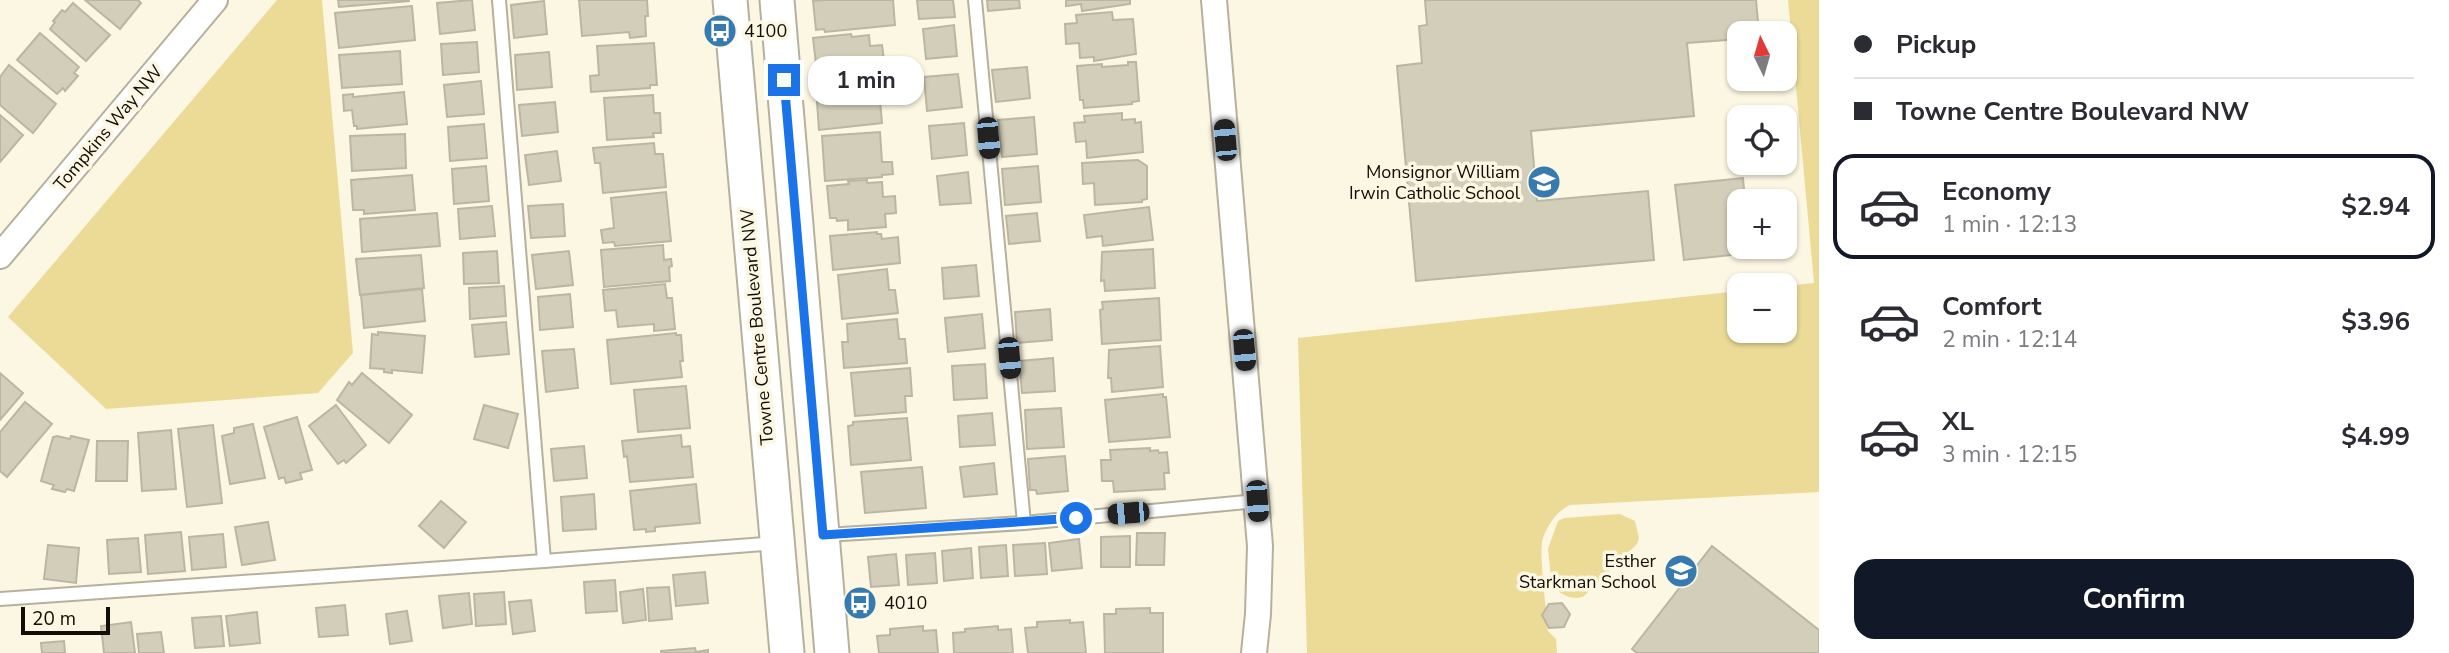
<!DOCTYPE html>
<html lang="en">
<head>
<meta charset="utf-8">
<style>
	body { margin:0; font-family:"Nunito Sans",sans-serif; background:#f2f2f3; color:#2b2b33; height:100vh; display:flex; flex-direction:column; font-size:26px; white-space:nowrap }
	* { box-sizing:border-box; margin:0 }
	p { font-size:23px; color:#7c7c81 }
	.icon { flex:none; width:38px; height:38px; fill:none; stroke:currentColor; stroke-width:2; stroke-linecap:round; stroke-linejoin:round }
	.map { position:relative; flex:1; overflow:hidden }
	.details { display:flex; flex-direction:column; background:#fff; width:630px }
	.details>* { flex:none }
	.guide { display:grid; align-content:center; height:154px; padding:0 35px; background:#fff }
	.needle { width:46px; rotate:355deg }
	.tools { position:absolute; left:1727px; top:21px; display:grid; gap:14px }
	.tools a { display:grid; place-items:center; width:70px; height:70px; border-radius:14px; background:#fff; box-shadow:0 2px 5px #0004; font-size:35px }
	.scale { position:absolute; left:21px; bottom:18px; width:89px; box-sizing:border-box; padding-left:7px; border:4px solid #100e07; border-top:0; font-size:19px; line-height:24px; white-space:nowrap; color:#100e07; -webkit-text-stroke:5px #fcf7e2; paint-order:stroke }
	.end { position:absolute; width:32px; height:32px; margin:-16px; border:9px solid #1a73e8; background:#fff; box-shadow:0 0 0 4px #fff }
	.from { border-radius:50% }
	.bubble { position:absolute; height:49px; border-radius:21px; background:#fff; box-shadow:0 2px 5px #0004; font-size:23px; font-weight:700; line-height:49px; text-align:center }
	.car { position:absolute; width:21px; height:42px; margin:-21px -10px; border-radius:9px; box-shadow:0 0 5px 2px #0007; background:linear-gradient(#222 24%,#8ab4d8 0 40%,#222 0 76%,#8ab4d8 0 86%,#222 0) }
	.guide b { display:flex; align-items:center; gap:24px; height:66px; font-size:26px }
	.guide b+b { border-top:2px solid #e1e1e2 }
	.guide i { width:18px; height:18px; background:#2b2b33 }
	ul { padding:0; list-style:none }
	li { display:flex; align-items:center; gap:21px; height:105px; margin:0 14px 10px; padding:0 21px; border:4px solid transparent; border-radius:21px }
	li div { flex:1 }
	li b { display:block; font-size:26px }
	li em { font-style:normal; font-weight:700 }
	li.selected { border-color:#111827 }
	li>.icon { width:63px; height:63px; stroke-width:1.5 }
	.primary-button { display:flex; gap:14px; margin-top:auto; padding:14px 35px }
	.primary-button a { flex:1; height:80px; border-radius:21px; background:#111827; color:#fff; font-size:28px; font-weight:700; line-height:80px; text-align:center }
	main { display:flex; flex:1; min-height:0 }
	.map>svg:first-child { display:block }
	.green { fill:#ecdb97 }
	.building { fill:#d3ceb9; stroke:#bbb6a2; stroke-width:2 }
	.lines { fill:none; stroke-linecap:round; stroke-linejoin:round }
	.lane-casing { stroke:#b6b19e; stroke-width:16 }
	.street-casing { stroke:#b6b19e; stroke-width:28 }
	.secondary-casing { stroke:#b6b19e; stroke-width:37 }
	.lane { stroke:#fff; stroke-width:12 }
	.street { stroke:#fff; stroke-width:24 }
	.secondary { stroke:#fff; stroke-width:33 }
	.route { stroke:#1a73e8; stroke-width:9 }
	.labels { text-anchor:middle; stroke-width:7; stroke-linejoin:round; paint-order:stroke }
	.poi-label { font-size:18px; fill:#100e07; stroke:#fcf7e2; text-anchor:start }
	.street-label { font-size:18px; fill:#100e07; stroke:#fcf7e2 }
</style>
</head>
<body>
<main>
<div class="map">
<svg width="1819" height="653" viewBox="0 0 1819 653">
	<rect width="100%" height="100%" fill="#fcf7e2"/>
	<g class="green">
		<path d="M277,0h45l31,353 -35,40 -212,16 -98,-92z"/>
		<path d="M1788,0h31v492l-249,13c-13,6 -22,19 -27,33 -5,15 4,73 5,93l8,8 1,14h-250l-9,-315 441,-47 1,40h45v-45l29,-3z"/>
		<path d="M1620,514l15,7 4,17 -2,6 -53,52c-12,6 -22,-2 -32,-9l-4,-38 10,-28 6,-3z"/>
	</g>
	<g class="building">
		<path d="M85,0h53l3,3 -21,26z"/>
		<path d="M338,0h71v1l-70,6z"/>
		<path d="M472,0l3,30 -35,4 -3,-31z"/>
		<path d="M579,0h68l1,16h-3l1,20 -16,2 -1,-6 -47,4z"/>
		<path d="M824,0h69l2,25 -70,7 -1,-3 -8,1 -3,-29z"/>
		<path d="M917,0h36l2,17 -36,2z"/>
		<path d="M987,0h32l1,8 -32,3z"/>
		<path d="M1066,0h64v4l-48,7 -1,-7 -15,2z"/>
		<path d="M1425,0h331l3,33h-19v6l-53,4 7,73 -163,15 6,70 111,-10 6,69 -238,21 -19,-215 25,-3 -3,-37 8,-1z"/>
		<path d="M544,1l3,33 -33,4 -3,-33z"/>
		<path d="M73,3l37,32 -24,26 -36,-32 5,-7 -2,-1 9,-11 3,2z"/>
		<path d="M412,6l3,34 -76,8 -4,-35z"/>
		<path d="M1112,12l1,8 20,-1 3,35 -42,7v-4l-14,1 -1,-15 -13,1 -1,-20 12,-1 -1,-8z"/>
		<path d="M954,25l3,31 -31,3 -3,-30z"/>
		<path d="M40,33l39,34 -5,6 4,3 -13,15 -2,-3 -6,6 -40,-34z"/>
		<path d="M851,34l1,3 17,-2 1,11 12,-1 3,22 -12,1 1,7 -39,5 -1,-10 -17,2 -4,-34z"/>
		<path d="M477,42l2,30 -36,3 -2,-31z"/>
		<path d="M654,43l3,42h-7v3l-59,4 -1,-16 9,-1 -2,-29z"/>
		<path d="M400,51l2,33 -60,4 -3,-33z"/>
		<path d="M549,52l3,35 -35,3 -2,-35z"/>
		<path d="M1128,62h8l3,39 -7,1v2l-48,4 -1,-8h-3l-3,-34 25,-2v3l26,-2z"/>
		<path d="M9,65l47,39 -23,29 -33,-28v-28z"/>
		<path d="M1027,67l3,31 -34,4 -4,-32z"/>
		<path d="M958,74l4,33 -35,4 -3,-34z"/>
		<path d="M481,81l3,33 -37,3 -3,-32z"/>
		<path d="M870,85l1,17 9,-1 2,22 -63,7 -3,-41z"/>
		<path d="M404,92l3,32 -50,5v-3h-3l-2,-16 -8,1 -1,-16 10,-1v3z"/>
		<path d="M653,95l1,18h6l1,20h-8l1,4 -47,3 -3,-42z"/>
		<path d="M555,102l3,30 -36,4 -3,-31z"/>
		<path d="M1122,113v7l13,-1v4l6,-1 2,30 -56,6 -1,-17 -10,1 -2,-19 11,-1 -1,-6z"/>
		<path d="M0,115l23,20 -23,27z"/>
		<path d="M1034,117l3,37 -35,3 -4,-37z"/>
		<path d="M964,123l3,32 -35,4 -3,-33z"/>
		<path d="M484,124l3,34 -37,3 -2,-34z"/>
		<path d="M880,132l2,30h10l1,12 -11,1v2l-57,4 -3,-45z"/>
		<path d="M405,134l1,34 -54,3 -2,-35z"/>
		<path d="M654,143l1,11h8l3,33 -63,6 -3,-30h-5l-2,-15z"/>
		<path d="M557,151l4,30 -32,4 -4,-30z"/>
		<path d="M1138,160l9,6v33l-5,1v2l-47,3 -1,-22 -11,1 -1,-21z"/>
		<path d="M486,166l3,35 -35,3 -2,-35z"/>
		<path d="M1038,166l3,36 -36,3 -3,-36z"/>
		<path d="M968,172l3,31 -31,2 -3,-29z"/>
		<path d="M412,175l3,35 -51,4v-4h-11l-2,-30z"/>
		<path d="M1743,178l2,23h-5v46h10l1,6 -67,7 -9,-75z"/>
		<path d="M867,180v3l15,-1 1,15 12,-1 1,17 -11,1 1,13 -38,3v-10l-11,1 -1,-3h-6l-3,-32 22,-2 -1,-3z"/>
		<path d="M666,192l5,49 -56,5 -1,-4 -11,1 -2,-13 13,-2 -3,-30z"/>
		<path d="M563,204l2,32 -34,2 -3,-32z"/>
		<path d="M492,206l3,30 -35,3 -2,-30z"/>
		<path d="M1149,207l4,33 -50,6 -1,-10 -15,2 -3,-23z"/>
		<path d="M437,213l3,33 -78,6 -2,-33z"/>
		<path d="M1037,213l3,28 -31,3 -3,-28z"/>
		<path d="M877,232v2h4l1,5 16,-2 2,26 -67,7 -3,-34z"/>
		<path d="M663,245l1,15 7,-1 1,7 -3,1 1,14 -66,6 -3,-37z"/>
		<path d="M1153,249l2,39 -50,3 -1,-11 -3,1 1,-29z"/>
		<path d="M497,251l2,32 -35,1 -1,-31z"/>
		<path d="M569,251l4,34 -37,4 -4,-34z"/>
		<path d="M421,255l3,33 -64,7 -4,-36z"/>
		<path d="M976,265l3,31 -35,3 -2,-31z"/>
		<path d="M887,269l2,21h6l3,23 -56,6 -4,-44z"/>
		<path d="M665,284l2,14h5l3,31 -21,2v-7l-36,3 -2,-17 -11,1 -2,-21z"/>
		<path d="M504,286l2,30 -36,3 -1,-31z"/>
		<path d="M422,289l3,32 -61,7 -3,-33z"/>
		<path d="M570,294l3,33 -33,3 -2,-33z"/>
		<path d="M1159,298l2,42 -59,4 -2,-34 3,-1 -1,-7z"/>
		<path d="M1050,309l2,31 -35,3 -2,-31z"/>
		<path d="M982,314l3,34 -37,4 -3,-34z"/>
		<path d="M897,319l2,20h6l2,24 -63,5 -2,-26h6l-1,-18z"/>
		<path d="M506,322l3,32 -34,3 -3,-32z"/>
		<path d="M378,332l47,4 -3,37 -30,-3v3l-8,-1v-3l-14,-1 2,-34 6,1z"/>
		<path d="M676,333v2h5l2,26h-3l2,16 -71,7 -4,-44z"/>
		<path d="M1160,346l3,41 -51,5 -1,-14h-3l1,-28z"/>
		<path d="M574,349l4,39 -32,4 -4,-41z"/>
		<path d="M1053,358l2,33 -33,2 -3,-32z"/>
		<path d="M985,364l2,34 -33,2 -2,-34z"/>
		<path d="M910,368l2,28h-7l1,16 -51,4 -4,-43z"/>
		<path d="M0,373l23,20 -23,27z"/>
		<path d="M362,373l50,42 -23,28 -52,-43 12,-18 3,3z"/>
		<path d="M686,386l4,42 -52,4 -4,-42z"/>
		<path d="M1163,394v3h3l4,40 -61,5 -4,-42z"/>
		<path d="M25,402l27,22 -45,53 -7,-6v-39z"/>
		<path d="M336,405l30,40 -20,18 -2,-3 -6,4 -29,-38z"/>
		<path d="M484,405l34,9 -10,34 -34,-9z"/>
		<path d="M1061,408l3,39 -37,2 -2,-39z"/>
		<path d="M992,413l3,32 -35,2 -2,-31z"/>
		<path d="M297,417l15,53 -12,3 2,6 -16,4 -2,-6 -5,2 -15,-52z"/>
		<path d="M907,418l4,42 -60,5 -3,-39 5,-1v-3z"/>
		<path d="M253,424l12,54 -35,6 -8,-48 12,-3v-5z"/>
		<path d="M213,425l9,78 -35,4 -9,-78z"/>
		<path d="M171,430l5,59 -34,2 -4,-58z"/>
		<path d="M681,435l1,12 8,-1 3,31 -63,5 -3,-26 -3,1 -2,-16z"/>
		<path d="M57,436l13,3 1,-3 18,4 -15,51 -7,-2 -2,3 -13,-3 2,-4 -13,-4 12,-44z"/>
		<path d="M97,441h31l-1,40h-31z"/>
		<path d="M584,446l3,32 -33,3 -3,-32z"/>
		<path d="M1150,448v3l8,-1 1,3 8,-1 2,21h-5l1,16 -51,3 -1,-11h-11l-1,-21h10l-1,-10z"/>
		<path d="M1065,456l3,35 -31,3 -1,-4h-6l-2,-31z"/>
		<path d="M994,463l3,31 -33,3 -4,-30z"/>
		<path d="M922,467l4,41 -61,5 -4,-41z"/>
		<path d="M696,484l4,39 -45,4v4l-9,1v-3l-12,1 -4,-39z"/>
		<path d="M594,494l2,35 -33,2 -2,-34z"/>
		<path d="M441,501l25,21 -22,26 -25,-22z"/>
		<path d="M268,522l7,38 -33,5 -7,-38z"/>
		<path d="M181,532l4,39 -37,3 -3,-39z"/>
		<path d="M1137,533h28l-1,32h-28z"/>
		<path d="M223,534l3,33 -34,3 -3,-33z"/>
		<path d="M1130,536v31h-29v-30z"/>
		<path d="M138,538l3,34 -32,2 -2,-34z"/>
		<path d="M1079,539l3,29 -30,3 -3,-28z"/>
		<path d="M1045,543l2,31 -32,2 -2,-31z"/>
		<path d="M48,545l31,3 -3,35 -32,-4z"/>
		<path d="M1006,545l2,31 -27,2 -2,-31z"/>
		<path d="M1712,546l107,84v23h-182l-5,-4z"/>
		<path d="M971,548l2,30 -29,3 -2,-30z"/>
		<path d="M935,553l2,30 -29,2 -2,-30z"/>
		<path d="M896,554l3,31 -28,2 -3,-30z"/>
		<path d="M705,572l3,31 -32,3 -3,-31z"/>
		<path d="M615,580l2,31 -31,2 -2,-31z"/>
		<path d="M669,587l3,32 -23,2 -2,-33z"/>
		<path d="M643,589l3,31 -23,3 -3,-31z"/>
		<path d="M504,592l2,32 -30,2 -2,-32z"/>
		<path d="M469,593l3,31 -29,4 -4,-32z"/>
		<path d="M531,600l4,31 -22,3 -4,-32z"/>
		<path d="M1562,603l8,11 -6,13 -15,1 -7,-13 7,-11z"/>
		<path d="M345,605l3,30 -29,2 -3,-29z"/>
		<path d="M1150,608v5h13v40h-58l-1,-39h12v-5z"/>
		<path d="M407,611l5,30 -22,3 -4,-30z"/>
		<path d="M257,612l3,31 -30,3 -4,-30z"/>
		<path d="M221,616l3,30 -29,2 -3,-30z"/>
		<path d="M1070,620v3l13,-1 3,31h-58l-3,-25 12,-1v-5z"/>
		<path d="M131,622l4,31h-31l-3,-27z"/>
		<path d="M923,626v5l13,-1 2,23h-59l-2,-17 13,-1v-6z"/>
		<path d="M998,626v4l13,-1 2,24h-59l-1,-20 12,-1v-3z"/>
		<path d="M161,632l3,21h-25l-2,-19z"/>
		<path d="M64,641l1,12h-23l-1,-10z"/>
		<path d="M695,648l1,4 12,-2v3h-47v-2z"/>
	</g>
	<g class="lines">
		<defs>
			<g id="lane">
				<path d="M975,0l49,523"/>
				<path d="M825,535l199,-12 233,-22"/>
				<path d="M544,561l232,-18"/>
				<path d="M0,599l544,-38 -45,-561"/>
			</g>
			<g id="street">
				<path d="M1214,0l46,546 -2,68 -4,39"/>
				<path d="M0,256l215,-256"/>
			</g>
			<g id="secondary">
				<path d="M730,0l57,653"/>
				<path d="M777,0l55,653"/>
			</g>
		</defs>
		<use href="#lane" class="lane-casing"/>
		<use href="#street" class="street-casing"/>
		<use href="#secondary" class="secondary-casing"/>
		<use href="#lane" class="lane"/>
		<use href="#street" class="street"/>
		<use href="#secondary" class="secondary"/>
	</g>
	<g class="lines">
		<path class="route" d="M784,80l39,455 253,-17"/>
	</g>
	<defs>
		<symbol id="bus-disc" viewBox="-11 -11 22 22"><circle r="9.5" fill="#367aaf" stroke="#fcf7e2"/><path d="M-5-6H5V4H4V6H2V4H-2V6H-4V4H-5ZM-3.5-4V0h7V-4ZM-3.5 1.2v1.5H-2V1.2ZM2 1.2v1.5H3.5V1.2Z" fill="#fff"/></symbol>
		<symbol id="school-disc" viewBox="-11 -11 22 22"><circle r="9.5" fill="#367aaf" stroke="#fcf7e2"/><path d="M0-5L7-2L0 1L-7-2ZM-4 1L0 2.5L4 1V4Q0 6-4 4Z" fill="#fff"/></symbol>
	</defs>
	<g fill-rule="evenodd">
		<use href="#bus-disc" x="701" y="12" width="38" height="38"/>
		<use href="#school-disc" x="1525" y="163" width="38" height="38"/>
		<use href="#school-disc" x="1662" y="552" width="38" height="38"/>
		<use href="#bus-disc" x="841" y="584" width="38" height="38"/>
	</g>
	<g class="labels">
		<g class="poi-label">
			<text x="744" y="37">4100</text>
			<text x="1520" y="178" text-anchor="end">Monsignor William<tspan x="1520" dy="21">Irwin Catholic School</tspan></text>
			<text x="1656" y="567" text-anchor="end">Esther<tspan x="1656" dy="21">Starkman School</tspan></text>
			<text x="884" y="609">4010</text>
		</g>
		<g class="street-label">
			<text transform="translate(108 128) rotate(-50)" y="6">Tompkins Way NW</text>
			<text transform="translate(757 327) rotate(-95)" y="6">Towne Centre Boulevard NW</text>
		</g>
	</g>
</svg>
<div class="tools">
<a><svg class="needle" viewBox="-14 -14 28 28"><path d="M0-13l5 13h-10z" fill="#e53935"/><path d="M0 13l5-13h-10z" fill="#7c7c81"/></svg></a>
<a><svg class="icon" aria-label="locate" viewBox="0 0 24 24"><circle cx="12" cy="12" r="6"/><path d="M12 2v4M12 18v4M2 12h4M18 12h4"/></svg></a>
<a>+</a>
<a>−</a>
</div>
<div class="scale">20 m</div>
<i class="end from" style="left:1076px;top:518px"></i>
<i class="end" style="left:784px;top:80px"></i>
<div class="bubble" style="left:808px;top:56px;width:116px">1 min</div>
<i class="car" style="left:988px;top:138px;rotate:175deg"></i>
<i class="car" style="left:1225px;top:140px;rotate:355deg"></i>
<i class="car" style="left:1244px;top:350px;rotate:175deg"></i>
<i class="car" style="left:1009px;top:358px;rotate:175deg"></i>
<i class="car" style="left:1257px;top:501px;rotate:176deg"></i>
<i class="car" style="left:1128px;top:513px;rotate:265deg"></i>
</div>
<section class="details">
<div class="guide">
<b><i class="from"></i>Pickup</b>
<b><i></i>Towne Centre Boulevard NW</b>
</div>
<ul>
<li class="selected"><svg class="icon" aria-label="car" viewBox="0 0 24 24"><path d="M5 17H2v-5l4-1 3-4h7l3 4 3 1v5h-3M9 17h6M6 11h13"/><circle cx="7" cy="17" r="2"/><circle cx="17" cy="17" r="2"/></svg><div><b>Economy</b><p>1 min · 12:13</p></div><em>$2.94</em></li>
<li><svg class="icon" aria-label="car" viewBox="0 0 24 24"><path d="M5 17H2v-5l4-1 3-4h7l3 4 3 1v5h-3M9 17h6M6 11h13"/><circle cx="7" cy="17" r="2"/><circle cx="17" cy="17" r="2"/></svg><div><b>Comfort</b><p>2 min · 12:14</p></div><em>$3.96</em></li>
<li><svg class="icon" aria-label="car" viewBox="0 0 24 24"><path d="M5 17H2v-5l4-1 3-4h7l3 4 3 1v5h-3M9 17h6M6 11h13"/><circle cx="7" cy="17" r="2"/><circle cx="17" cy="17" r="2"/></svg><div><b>XL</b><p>3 min · 12:15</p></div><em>$4.99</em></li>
</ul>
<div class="primary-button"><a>Confirm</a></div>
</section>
</main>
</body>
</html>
